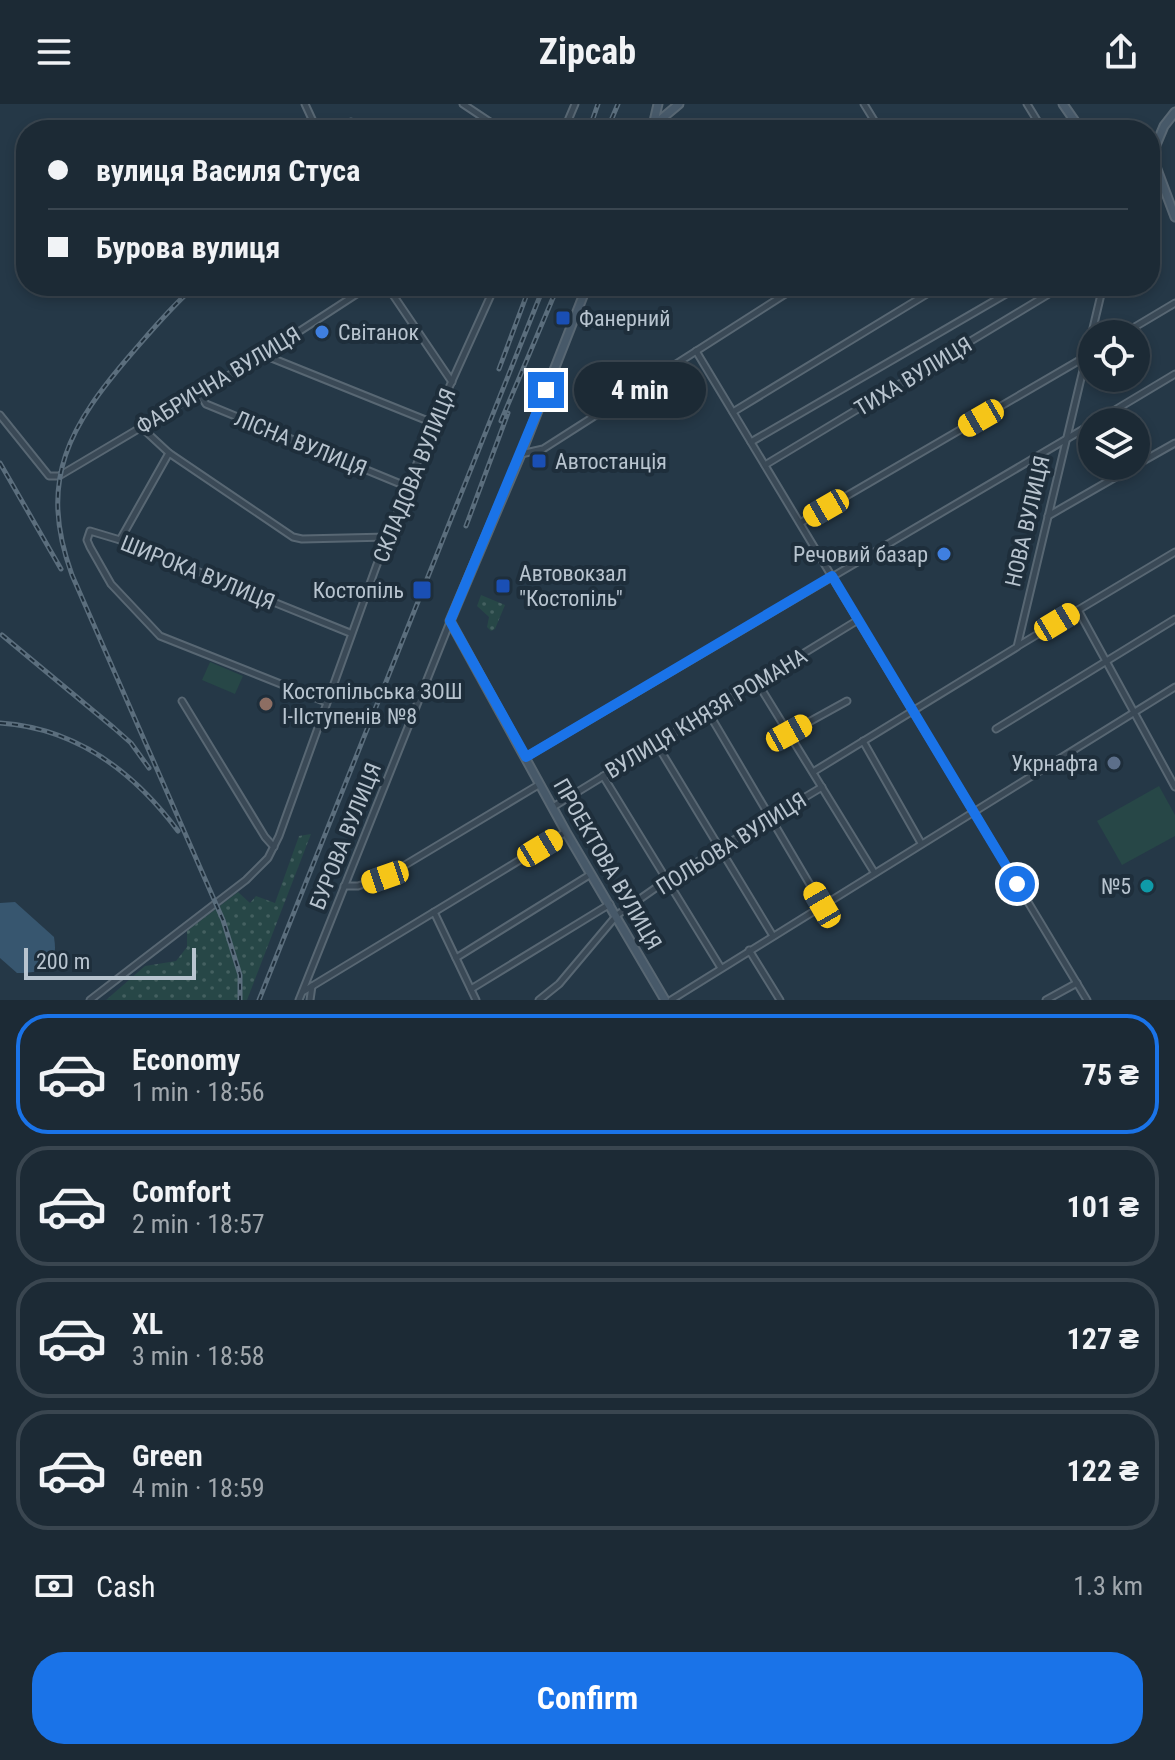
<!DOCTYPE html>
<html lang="en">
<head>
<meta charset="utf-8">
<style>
	body { margin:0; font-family:"Roboto Condensed",sans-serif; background:#293641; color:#f1f3f6; height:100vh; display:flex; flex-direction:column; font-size:30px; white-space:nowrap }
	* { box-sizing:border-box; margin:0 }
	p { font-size:26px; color:#a0a7ad }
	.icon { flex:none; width:44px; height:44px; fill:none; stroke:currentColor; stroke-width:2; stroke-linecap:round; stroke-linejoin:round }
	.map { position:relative; height:896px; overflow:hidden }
	.drawer { display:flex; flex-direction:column; background:#1c2a35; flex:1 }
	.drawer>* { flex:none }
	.guide { position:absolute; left:16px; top:16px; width:1144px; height:176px; border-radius:32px; box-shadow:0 4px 12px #0003,0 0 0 2px #3a4650; display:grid; align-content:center; height:176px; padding:0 32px; background:#1c2a35 }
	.tools { position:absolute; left:1078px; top:216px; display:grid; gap:16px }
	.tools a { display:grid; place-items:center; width:72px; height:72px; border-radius:50%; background:#1c2a35; box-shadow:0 4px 12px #0003,0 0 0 2px #3a4650; font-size:40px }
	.scale { position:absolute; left:24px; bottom:20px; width:172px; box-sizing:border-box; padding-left:8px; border:4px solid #b8c4cf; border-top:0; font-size:22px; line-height:28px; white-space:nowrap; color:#b8c4cf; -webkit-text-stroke:6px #1e2e3b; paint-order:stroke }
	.end { position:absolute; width:36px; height:36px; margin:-18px; border:10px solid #1a73e8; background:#fff; box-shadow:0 0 0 4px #fff }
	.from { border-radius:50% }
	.bubble { position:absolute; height:56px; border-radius:28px; background:#1c2a35; box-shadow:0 4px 12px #0003,0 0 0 2px #3a4650; font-size:26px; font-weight:700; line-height:56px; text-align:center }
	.car { position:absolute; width:24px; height:48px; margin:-24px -12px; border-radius:10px; box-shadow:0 0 6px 2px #0007; background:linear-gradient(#f5c518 24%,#345 0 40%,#f5c518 0 76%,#345 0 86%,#f5c518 0) }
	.guide b { display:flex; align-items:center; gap:28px; height:76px; font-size:30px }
	.guide b+b { border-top:2px solid #3a4650 }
	.guide i { width:20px; height:20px; background:#f1f3f6 }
	ul { padding:14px 0 0; list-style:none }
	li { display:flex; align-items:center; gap:24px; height:120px; margin:0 16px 12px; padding:0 16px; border:4px solid #3a4650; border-radius:32px }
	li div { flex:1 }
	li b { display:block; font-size:30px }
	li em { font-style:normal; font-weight:700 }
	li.current { border-color:#1a73e8 }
	li>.icon { width:72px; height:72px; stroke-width:1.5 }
	.pay { display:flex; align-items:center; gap:20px; height:88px; padding:0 32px; font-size:30px }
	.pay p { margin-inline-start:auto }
	.cta { display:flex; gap:16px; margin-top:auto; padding:16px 32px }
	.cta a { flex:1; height:92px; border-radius:32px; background:#1a73e8; color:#fff; font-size:32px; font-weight:700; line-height:92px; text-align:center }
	header { display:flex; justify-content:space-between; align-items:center; height:104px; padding:0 32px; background:#1c2a35; font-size:36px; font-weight:700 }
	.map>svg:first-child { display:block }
	.grass { fill:url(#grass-dots) }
	.garden { fill:#274747 }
	.water { fill:#37566f }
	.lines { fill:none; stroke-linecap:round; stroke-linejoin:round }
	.street-casing { stroke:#586773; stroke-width:9 }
	.secondary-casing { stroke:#586773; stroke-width:11 }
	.street { stroke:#3a4956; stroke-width:5 }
	.secondary { stroke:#475969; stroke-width:7 }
	.rail-casing { stroke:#5b6e7d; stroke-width:5 }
	.rail { stroke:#1e2e3b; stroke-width:2; stroke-dasharray:6; stroke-linecap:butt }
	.route { stroke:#1a73e8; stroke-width:10 }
	.transit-dot { fill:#1a4fb4; stroke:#1e2e3b; stroke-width:3 }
	.shop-dot { fill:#3f7fe0; stroke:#1e2e3b; stroke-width:3 }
	.education-dot { fill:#8d6e63; stroke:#1e2e3b; stroke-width:3 }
	.service-dot { fill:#5c6f8a; stroke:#1e2e3b; stroke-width:3 }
	.culture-dot { fill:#0f9aa8; stroke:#1e2e3b; stroke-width:3 }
	.labels { text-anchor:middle; stroke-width:8; stroke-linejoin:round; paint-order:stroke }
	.poi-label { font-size:22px; fill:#b8c4cf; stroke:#1e2e3b; text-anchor:start }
	.street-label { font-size:22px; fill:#b8c4cf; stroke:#1e2e3b }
</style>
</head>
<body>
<header><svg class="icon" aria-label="menu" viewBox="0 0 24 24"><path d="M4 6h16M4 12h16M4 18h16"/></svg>Zipcab<svg class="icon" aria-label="share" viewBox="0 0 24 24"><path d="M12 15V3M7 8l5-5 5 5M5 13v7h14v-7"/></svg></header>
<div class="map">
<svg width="1175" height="896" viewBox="0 0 1175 896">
	<defs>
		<pattern id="grass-dots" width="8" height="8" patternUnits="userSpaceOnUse" patternTransform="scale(2)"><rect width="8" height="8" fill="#274747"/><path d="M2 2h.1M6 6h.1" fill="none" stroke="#446060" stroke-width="1.8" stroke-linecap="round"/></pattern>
	</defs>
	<rect width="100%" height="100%" fill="#253847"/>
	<g class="grass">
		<path d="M481,491l24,10 -10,24 -4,2 -4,-4 2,-10 -12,-11z"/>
		<path d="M311,730l-64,166h-141l39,-34 31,-5 11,-14v-16l51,-39 12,11 6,-7 19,7 24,-67z"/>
	</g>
	<g class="garden">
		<path d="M210,558l33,14 -8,18 -33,-14z"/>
		<path d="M1159,682l16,29v21l-53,29 -25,-44z"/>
	</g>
	<path class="water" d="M15,798l39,35c5,31 -9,36 -37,36l-17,-15v-55z"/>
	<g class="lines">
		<defs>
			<g id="street">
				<path d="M305,0l12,26"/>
				<path d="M463,0l39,26"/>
				<path d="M864,0l16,26"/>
				<path d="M1027,0l16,26"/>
				<path d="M336,26l15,-8 3,8"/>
				<path d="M564,26l11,-26"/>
				<path d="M1056,26l17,-10"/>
				<path d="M387,182l65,96"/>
				<path d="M1123,230l52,-31"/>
				<path d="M696,247l391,649"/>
				<path d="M264,251l169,68"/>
				<path d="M199,289l7,11 202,83"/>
				<path d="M733,308l207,-126"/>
				<path d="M0,311l49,61h10l204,-121 106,-69"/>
				<path d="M1095,318l80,-48"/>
				<path d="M141,323l28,26 124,84 9,2 86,-2"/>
				<path d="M751,338l269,-156"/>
				<path d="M521,350l22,-5 255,-163"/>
				<path d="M765,361l297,-179"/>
				<path d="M1136,361l39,-22"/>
				<path d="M1048,412l87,-50"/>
				<path d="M800,419l292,-170"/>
				<path d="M120,436l49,-87"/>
				<path d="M1078,506l97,177"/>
				<path d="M1018,542l157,-94"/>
				<path d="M757,578l117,190"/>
				<path d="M182,597l83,136 9,10"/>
				<path d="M326,598l-166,-66 -49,-52 -21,-37 -3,-7 3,-9 30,9 230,93"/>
				<path d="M708,608l114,193"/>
				<path d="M996,625l179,-110"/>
				<path d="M789,629l58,-32"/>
				<path d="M863,637l58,102"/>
				<path d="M656,639l117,193"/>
				<path d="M526,653l566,-333"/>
				<path d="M813,668l204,-125 86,-361"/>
				<path d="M603,672l118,192"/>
				<path d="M553,703l305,-187"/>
				<path d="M344,782h14l27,-9 155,-93"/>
				<path d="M434,808l42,88"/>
				<path d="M749,846l31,50"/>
				<path d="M456,854l135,-84"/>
				<path d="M471,885l139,-85"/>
				<path d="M304,887l262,-159"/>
				<path d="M90,896l156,-120 22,-22 11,-22 97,-269 57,-144 62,-137"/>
				<path d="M299,896l151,-378"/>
				<path d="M310,896l2,-14"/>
				<path d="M539,896l20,-16 58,-69 50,-35 155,-93"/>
				<path d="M671,896l504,-313"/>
				<path d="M1046,896l31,-17"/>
			</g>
			<g id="secondary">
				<path d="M1063,0l18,26"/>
				<path d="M654,21l25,-21"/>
				<path d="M652,26l6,-26"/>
				<path d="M1153,48l11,-26 11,-14"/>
				<path d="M1155,60l20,53"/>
				<path d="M587,182l-66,168 -71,167 116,211 99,168"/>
			</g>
		</defs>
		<use href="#street" class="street-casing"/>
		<use href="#secondary" class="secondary-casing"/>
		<use href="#street" class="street"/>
		<use href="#secondary" class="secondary"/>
		<defs>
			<g id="rail">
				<path d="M589,26l9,-26"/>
				<path d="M607,26l11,-26"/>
				<path d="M195,182c-23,20 -43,44 -63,67 -62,72 -95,126 -60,222l151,345 17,55v25"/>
				<path d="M499,265l31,-83"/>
				<path d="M501,317l57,-135"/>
				<path d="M0,359l61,106"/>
				<path d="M466,422l42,-113"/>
				<path d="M2,531l112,93 17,15 18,25"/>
				<path d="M0,619c76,5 134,49 178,108"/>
				<path d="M259,896l285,-714"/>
			</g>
		</defs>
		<use href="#rail" class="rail-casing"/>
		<use href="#rail" class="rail"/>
	</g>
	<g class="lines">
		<path class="route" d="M546,286l-96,231 76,136 306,-181 185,308"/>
	</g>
	<g class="transit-dot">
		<rect x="555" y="206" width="16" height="16" rx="4"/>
		<rect x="531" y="349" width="16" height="16" rx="4"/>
		<rect x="495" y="474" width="16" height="16" rx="4"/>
		<rect x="412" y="476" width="20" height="20" rx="4"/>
	</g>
	<g class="shop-dot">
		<circle cx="322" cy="228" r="8"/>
		<circle cx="944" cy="450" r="8"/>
	</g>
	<circle class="education-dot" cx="266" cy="600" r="8"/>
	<circle class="service-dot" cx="1114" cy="659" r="8"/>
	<circle class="culture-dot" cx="1147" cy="782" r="8"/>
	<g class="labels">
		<g class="poi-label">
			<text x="579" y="222">Фанерний</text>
			<text x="338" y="236">Світанок</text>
			<text x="555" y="365">Автостанція</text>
			<text x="928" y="458" text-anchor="end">Речовий базар</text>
			<text x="519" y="477">Автовокзал<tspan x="519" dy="25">"Костопіль"</tspan></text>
			<text x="404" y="494" text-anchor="end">Костопіль</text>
			<text x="282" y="595">Костопільська ЗОШ<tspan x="282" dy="25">І-ІІступенів №8</tspan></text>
			<text x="1098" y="667" text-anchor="end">Укрнафта</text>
			<text x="1131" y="790" text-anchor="end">№5</text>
		</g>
		<g class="street-label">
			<text transform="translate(913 272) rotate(-31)" y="8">ТИХА ВУЛИЦЯ</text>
			<text transform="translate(218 276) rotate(-31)" y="8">ФАБРИЧНА ВУЛИЦЯ</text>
			<text transform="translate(301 339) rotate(22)" y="8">ЛІСНА ВУЛИЦЯ</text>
			<text transform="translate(414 371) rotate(-68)" y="8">СКЛАДОВА ВУЛИЦЯ</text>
			<text transform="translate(1027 417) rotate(-77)" y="8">НОВА ВУЛИЦЯ</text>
			<text transform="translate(198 468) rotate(22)" y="8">ШИРОКА ВУЛИЦЯ</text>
			<text transform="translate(706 609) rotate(-31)" y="8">ВУЛИЦЯ КНЯЗЯ РОМАНА</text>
			<text transform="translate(345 732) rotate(-68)" y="8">БУРОВА ВУЛИЦЯ</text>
			<text transform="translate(731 739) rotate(-32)" y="8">ПОЛЬОВА ВУЛИЦЯ</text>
			<text transform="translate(608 760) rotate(60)" y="8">ПРОЕКТОВА ВУЛИЦЯ</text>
		</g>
	</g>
</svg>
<div class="tools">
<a><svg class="icon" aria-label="locate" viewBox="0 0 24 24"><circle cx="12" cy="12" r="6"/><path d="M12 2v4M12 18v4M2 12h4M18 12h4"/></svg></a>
<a><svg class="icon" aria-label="layers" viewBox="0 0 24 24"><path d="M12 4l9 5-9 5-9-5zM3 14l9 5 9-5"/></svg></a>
</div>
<div class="scale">200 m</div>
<i class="end from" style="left:1017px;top:780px"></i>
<i class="end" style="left:546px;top:286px"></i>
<div class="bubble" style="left:574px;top:258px;width:132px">4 min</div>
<i class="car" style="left:981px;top:314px;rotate:240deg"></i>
<i class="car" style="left:826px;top:404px;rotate:240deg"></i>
<i class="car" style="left:1057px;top:518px;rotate:59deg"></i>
<i class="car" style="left:789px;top:629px;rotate:61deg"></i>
<i class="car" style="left:540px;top:744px;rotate:59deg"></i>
<i class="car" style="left:385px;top:773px;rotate:251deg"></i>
<i class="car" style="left:822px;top:801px;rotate:330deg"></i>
<div class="guide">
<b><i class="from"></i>вулиця Василя Стуса</b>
<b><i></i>Бурова вулиця</b>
</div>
</div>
<section class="drawer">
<ul>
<li class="current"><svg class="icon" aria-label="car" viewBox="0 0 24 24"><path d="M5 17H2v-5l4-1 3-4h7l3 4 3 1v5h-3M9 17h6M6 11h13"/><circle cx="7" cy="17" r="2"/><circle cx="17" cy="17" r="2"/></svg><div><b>Economy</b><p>1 min · 18:56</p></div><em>75 ₴</em></li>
<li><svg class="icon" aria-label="car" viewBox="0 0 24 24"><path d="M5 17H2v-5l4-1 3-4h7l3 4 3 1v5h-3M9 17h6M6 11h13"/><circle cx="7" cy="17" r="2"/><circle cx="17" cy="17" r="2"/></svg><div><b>Comfort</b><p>2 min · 18:57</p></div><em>101 ₴</em></li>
<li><svg class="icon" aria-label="car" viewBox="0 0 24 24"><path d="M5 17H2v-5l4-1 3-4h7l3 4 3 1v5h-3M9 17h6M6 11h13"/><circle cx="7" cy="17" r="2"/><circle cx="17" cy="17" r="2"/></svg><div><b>XL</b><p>3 min · 18:58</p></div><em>127 ₴</em></li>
<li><svg class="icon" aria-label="car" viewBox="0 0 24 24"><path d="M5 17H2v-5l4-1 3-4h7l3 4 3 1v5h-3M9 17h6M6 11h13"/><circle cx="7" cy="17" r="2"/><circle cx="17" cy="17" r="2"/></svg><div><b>Green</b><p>4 min · 18:59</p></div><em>122 ₴</em></li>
</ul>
<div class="pay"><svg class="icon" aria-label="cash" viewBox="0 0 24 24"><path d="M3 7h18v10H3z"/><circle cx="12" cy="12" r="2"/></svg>Cash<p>1.3 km</p></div>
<div class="cta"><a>Confirm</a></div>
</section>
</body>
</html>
